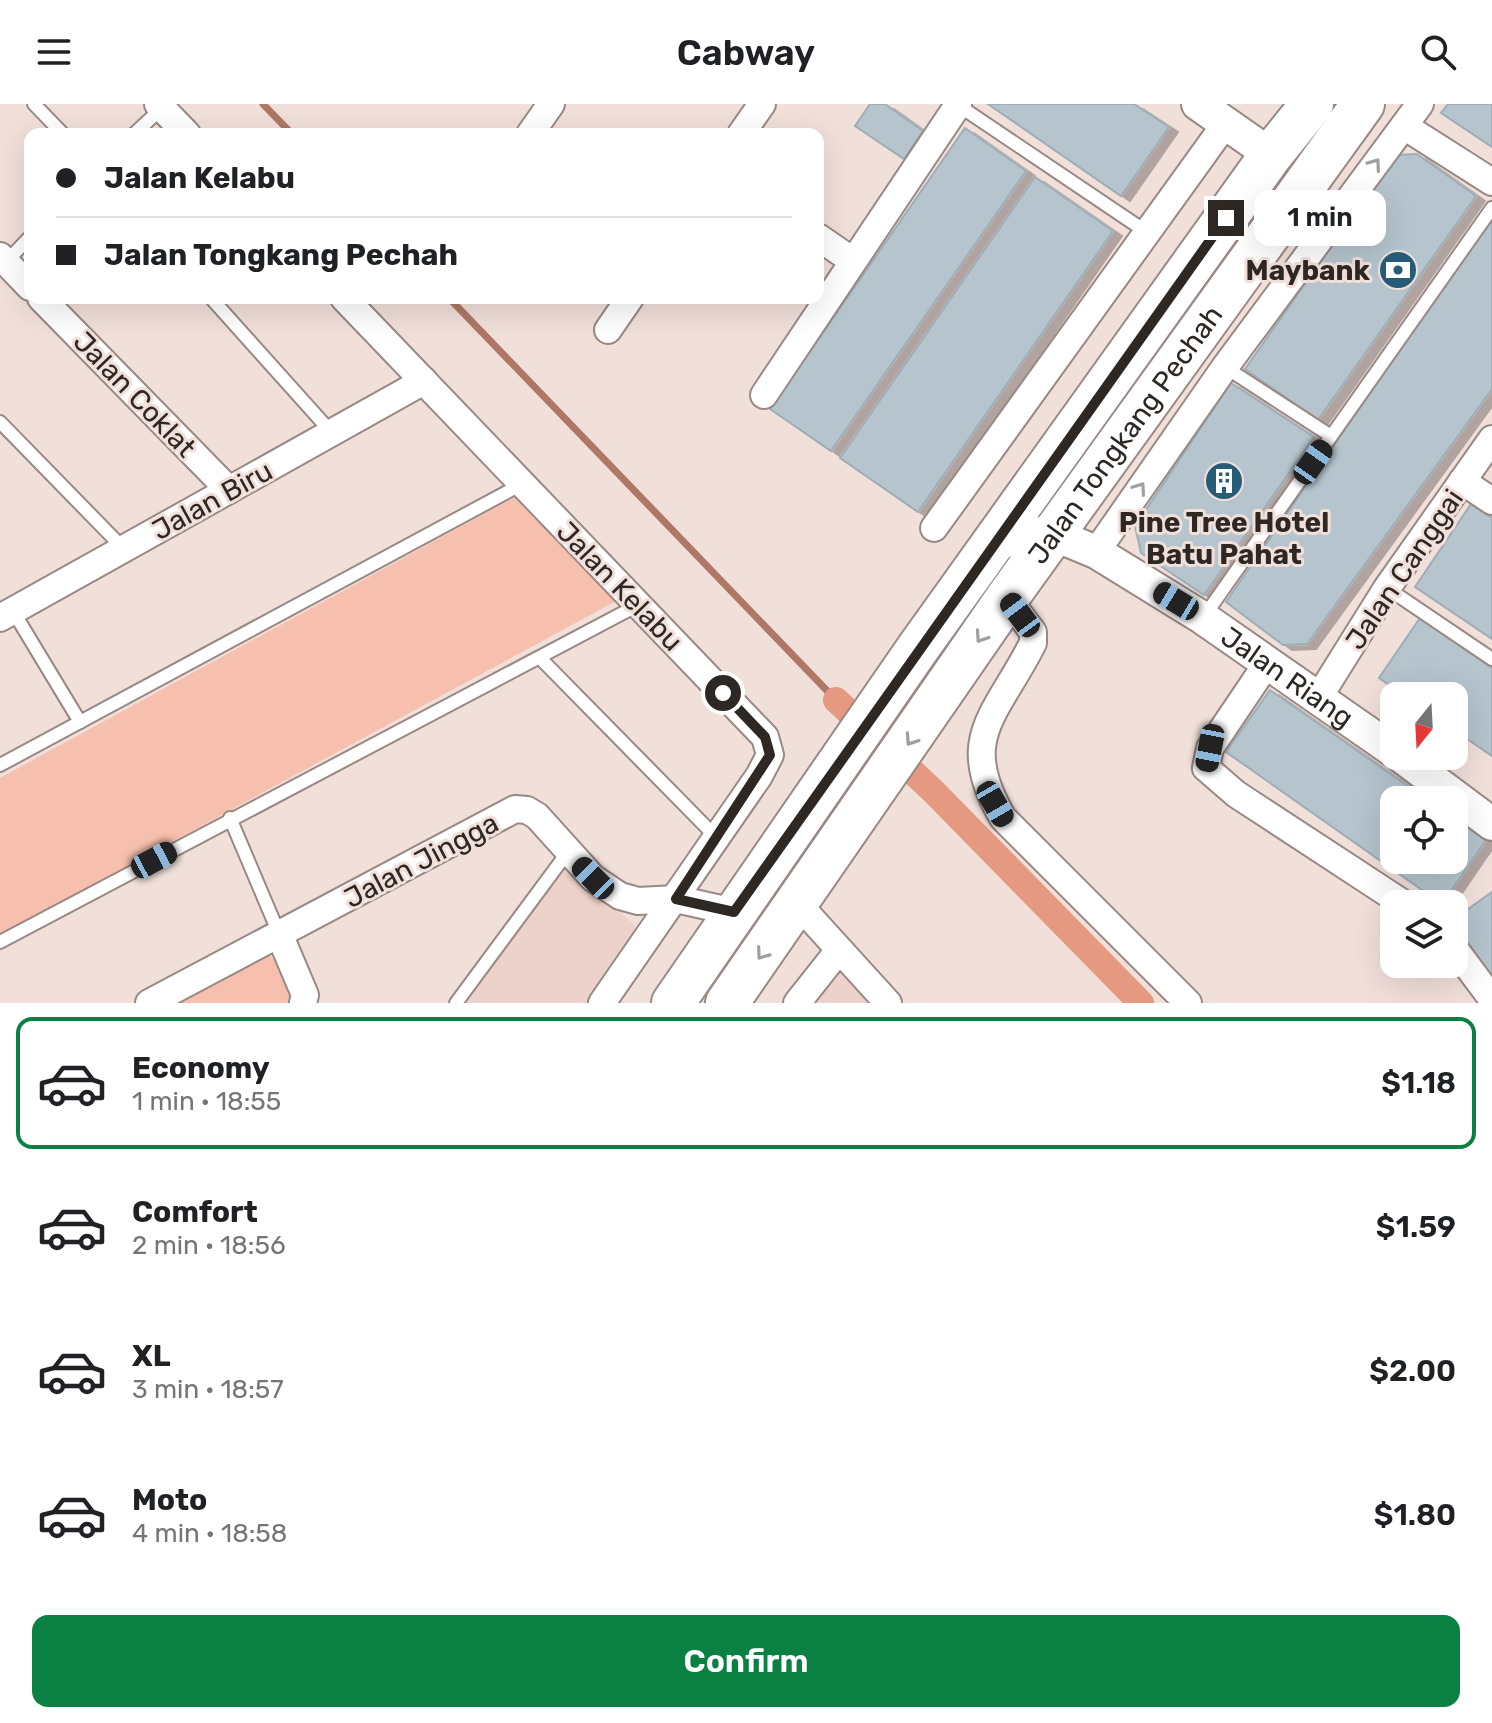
<!DOCTYPE html>
<html lang="en">
<head>
<meta charset="utf-8">
<style>
	body { margin:0; font-family:Rubik,sans-serif; background:#f2f2f2; color:#202124; height:100vh; display:flex; flex-direction:column; font-size:30px; white-space:nowrap }
	* { box-sizing:border-box; margin:0 }
	p { font-size:26px; color:#757577 }
	.icon { flex:none; width:44px; height:44px; fill:none; stroke:currentColor; stroke-width:2; stroke-linecap:round; stroke-linejoin:round }
	.map { position:relative; height:899px; overflow:hidden }
	.drawer { display:flex; flex-direction:column; background:#fff; flex:1 }
	.drawer>* { flex:none }
	.banner { position:absolute; left:24px; top:24px; width:800px; height:176px; border-radius:16px; box-shadow:0 8px 32px #0002; display:grid; align-content:center; height:176px; padding:0 32px; background:#fff }
	.needle { width:52px; rotate:198deg }
	.buttons { position:absolute; left:1380px; top:578px; display:grid; gap:16px }
	.buttons a { display:grid; place-items:center; width:88px; height:88px; border-radius:16px; background:#fff; box-shadow:0 8px 32px #0002; font-size:40px }
	.end { position:absolute; width:36px; height:36px; margin:-18px; border:10px solid #2e2825; background:#fff; box-shadow:0 0 0 4px #fff }
	.from { border-radius:50% }
	.bubble { position:absolute; height:56px; border-radius:16px; background:#fff; box-shadow:0 8px 32px #0002; font-size:26px; font-weight:600; line-height:56px; text-align:center }
	.car { position:absolute; width:24px; height:48px; margin:-24px -12px; border-radius:10px; box-shadow:0 0 6px 2px #0007; background:linear-gradient(#222 24%,#8ab4d8 0 40%,#222 0 76%,#8ab4d8 0 86%,#222 0) }
	.banner b { display:flex; align-items:center; gap:28px; height:76px; font-size:30px }
	.banner b+b { border-top:2px solid #e0e0e0 }
	.banner i { width:20px; height:20px; background:#202124 }
	ul { padding:14px 0 0; list-style:none }
	li { display:flex; align-items:center; gap:24px; height:132px; margin:0 16px 12px; padding:0 16px; border:4px solid transparent; border-radius:16px }
	li div { flex:1 }
	li b { display:block; font-size:30px }
	li em { font-style:normal; font-weight:600 }
	li.selected { border-color:#0b8043 }
	li>.icon { width:72px; height:72px; stroke-width:1.5 }
	.cta { display:flex; gap:16px; margin-top:auto; padding:16px 32px }
	.cta a { flex:1; height:92px; border-radius:16px; background:#0b8043; color:#fff; font-size:32px; font-weight:600; line-height:92px; text-align:center }
	header { display:flex; justify-content:space-between; align-items:center; height:104px; padding:0 32px; background:#fff; font-size:36px; font-weight:600 }
	.map>svg:first-child { display:block }
	.built { fill:#ecd2ca }
	.green { fill:#f6bfae }
	.lines { fill:none; stroke-linecap:round; stroke-linejoin:round }
	.stream { stroke:#af7765; stroke-width:7 }
	.canal { stroke:#e69981; stroke-width:26 }
	.building { fill:#b5c4cd; stroke:#9fadb7; stroke-width:2; filter:url(#shadow) }
	.service-casing { stroke:#998984; stroke-width:16 }
	.minor-casing { stroke:#998984; stroke-width:30 }
	.tertiary-casing { stroke:#998984; stroke-width:36 }
	.primary-casing { stroke:#998984; stroke-width:46 }
	.service { stroke:#fff; stroke-width:12 }
	.minor { stroke:#fff; stroke-width:26 }
	.tertiary { stroke:#fff; stroke-width:32 }
	.primary { stroke:#fff; stroke-width:42 }
	.oneway { stroke:#a19e9d }
	.route { stroke:#2e2825; stroke-width:10 }
	.labels { text-anchor:middle; stroke-width:6; stroke-linejoin:round; paint-order:stroke }
	.poi-label { font-size:28px; font-weight:bold; fill:#2e2825; stroke:#f1dfda; text-anchor:end }
	.street-label { font-size:28px; fill:#2e2825; stroke:#f1dfda }
</style>
</head>
<body>
<header><svg class="icon" aria-label="menu" viewBox="0 0 24 24"><path d="M4 6h16M4 12h16M4 18h16"/></svg>Cabway<svg class="icon" aria-label="search" viewBox="0 0 24 24"><circle cx="10" cy="10" r="6"/><path d="M15 15l6 6"/></svg></header>
<div class="map">
<svg width="1492" height="899" viewBox="0 0 1492 899">
	<defs>
		<filter id="shadow"><feDropShadow dx="9" dy="5" stdDeviation="0" flood-color="#0004"/></filter>
	</defs>
	<rect width="100%" height="100%" fill="#f1dfda"/>
	<g class="built">
		<path d="M558,752l98,88 -42,59h-166z"/>
		<path d="M837,832l62,67h-114z"/>
	</g>
	<g class="green">
		<path d="M526,387l101,104 -627,340v-157z"/>
		<path d="M263,845l37,36 -10,18h-123z"/>
	</g>
	<g class="lines">
		<g class="stream">
			<path d="M263,0l29,30"/>
			<path d="M449,194l387,402"/>
		</g>
		<path class="canal" d="M836,596l97,91 208,212"/>
	</g>
	<g class="building">
		<path d="M870,0h15l38,27 -19,28 -49,-33z"/>
		<path d="M988,0h146l35,23 -48,69z"/>
		<path d="M1448,0h44v43l-51,-34z"/>
		<path d="M965,24l61,43 -195,280 -61,-42z"/>
		<path d="M1417,50l59,42 -158,224 -73,-51 151,-214z"/>
		<path d="M1035,73l78,54 -195,281 -78,-54z"/>
		<path d="M1492,112v173l-185,255 -24,1 -57,-43z"/>
		<path d="M1231,279l83,54 -110,158 -63,-42 -6,-27z"/>
		<path d="M1471,400l21,14v121l-77,-52z"/>
		<path d="M1420,514l72,50v88l-38,-26v-34h-49l-26,-18z"/>
		<path d="M1270,586l158,110h-34v60h60v-42l32,22 -44,64 -216,-152z"/>
		<path d="M1492,788v86l-38,-53v-6z"/>
	</g>
	<g class="lines">
		<defs>
			<g id="service">
				<path d="M34,0l29,30"/>
				<path d="M958,1l190,128"/>
				<path d="M134,30l28,-26"/>
				<path d="M6,158l24,-25"/>
				<path d="M211,194l121,135"/>
				<path d="M1225,263l106,69"/>
				<path d="M0,318l124,127"/>
				<path d="M1387,484l105,71"/>
				<path d="M13,507l67,111"/>
				<path d="M1203,514l289,-410"/>
				<path d="M540,554l177,180"/>
				<path d="M0,661l522,-281"/>
				<path d="M230,714l50,118"/>
				<path d="M0,838l638,-337"/>
				<path d="M456,899l111,-150"/>
			</g>
			<g id="minor">
				<path d="M158,0l29,30"/>
				<path d="M1404,22l88,56"/>
				<path d="M530,30l21,-30"/>
				<path d="M741,30l21,-30"/>
				<path d="M818,133l35,24"/>
				<path d="M0,152l30,31"/>
				<path d="M41,194l188,192"/>
				<path d="M344,194l421,439 5,18 -11,21 -157,227"/>
				<path d="M608,226l22,-32"/>
				<path d="M764,291l194,-290"/>
				<path d="M1462,377l30,20"/>
				<path d="M934,424l292,-405"/>
				<path d="M1096,448l129,-185 195,-263"/>
				<path d="M1007,494l26,34v11c-37,73 -77,95 -30,175l185,185"/>
				<path d="M0,514l424,-237"/>
				<path d="M1266,561l-56,83 -4,20 30,26 168,110"/>
				<path d="M1317,596l70,-112 105,-149"/>
				<path d="M798,800l90,99"/>
				<path d="M280,832l25,59 -2,8"/>
				<path d="M1454,844l38,51"/>
				<path d="M149,899l366,-194 12,1 10,6 56,62 27,18 18,5 38,-2 58,13"/>
				<path d="M797,899l42,-53"/>
			</g>
			<g id="tertiary">
				<path d="M1198,0l73,51"/>
				<path id="s1" d="M990,442l43,-13 22,2 41,17 107,66 191,133"/>
				<path d="M1401,652l91,68"/>
			</g>
			<g id="primary">
				<path d="M673,899l245,-355 353,-493 41,-51"/>
				<path id="s2" d="M727,899l280,-405 356,-494"/>
			</g>
		</defs>
		<use href="#service" class="service-casing"/>
		<use href="#minor" class="minor-casing"/>
		<use href="#tertiary" class="tertiary-casing"/>
		<use href="#primary" class="primary-casing"/>
		<use href="#service" class="service"/>
		<use href="#minor" class="minor"/>
		<use href="#tertiary" class="tertiary"/>
		<use href="#primary" class="primary"/>
	</g>
	<defs><path id="oneway-chevron" d="M-2-3.5L2.5 0L-2 3.5" fill="none" stroke-width="1.6" stroke-linecap="round" stroke-linejoin="round" transform="scale(2)"/></defs>
	<g class="oneway">
		<use href="#oneway-chevron" transform="translate(1375 60) rotate(-54)"/>
		<use href="#oneway-chevron" transform="translate(1140 384) rotate(-55)"/>
		<use href="#oneway-chevron" transform="translate(981 533) rotate(124)"/>
		<use href="#oneway-chevron" transform="translate(911 636) rotate(124)"/>
		<use href="#oneway-chevron" transform="translate(762 850) rotate(126)"/>
	</g>
	<g class="lines">
		<path class="route" d="M723,589l42,44 5,18 -94,144 58,13 492,-694"/>
	</g>
	<defs>
		<symbol id="bank-disc" viewBox="-11 -11 22 22"><circle r="9.5" fill="#275c78" stroke="#f1dfda"/><path d="M-6-4H6V4H-6ZM0-2.3a2.3 2.3 0 1 0 0 4.6a2.3 2.3 0 1 0 0-4.6Z" fill="#fff"/></symbol>
		<symbol id="building-disc" viewBox="-11 -11 22 22"><circle r="9.5" fill="#275c78" stroke="#f1dfda"/><path d="M-4-6H4V6H1V3H-1V6H-4ZM-2.5-4.3h1.7v1.8h-1.7ZM.8-4.3h1.7v1.8H.8ZM-2.5-1h1.7V.8h-1.7ZM.8-1h1.7V.8H.8Z" fill="#fff"/></symbol>
	</defs>
	<g fill-rule="evenodd">
		<use href="#bank-disc" x="1376" y="144" width="44" height="44"/>
		<use href="#building-disc" x="1202" y="355" width="44" height="44"/>
	</g>
	<g class="labels">
		<g class="poi-label">
			<text x="1370" y="176">Maybank</text>
			<text x="1224" y="428" text-anchor="middle">Pine Tree Hotel<tspan x="1224" dy="32">Batu Pahat</tspan></text>
		</g>
		<g class="street-label">
			<text transform="translate(135 290) rotate(46)" y="10">Jalan Coklat</text>
			<text dy="10" stroke="none"><textPath href="#s2" startOffset="694">Jalan Tongkang Pechah</textPath></text>
			<text transform="translate(212 396) rotate(-29)" y="10">Jalan Biru</text>
			<text transform="translate(1404 465) rotate(-56)" y="10">Jalan Canggai</text>
			<text transform="translate(620 482) rotate(46)" y="10">Jalan Kelabu</text>
			<text dy="10" stroke="none"><textPath href="#s1" startOffset="340">Jalan Riang</textPath></text>
			<text transform="translate(421 756) rotate(-28)" y="10">Jalan Jingga</text>
		</g>
	</g>
</svg>
<div class="buttons">
<a><svg class="needle" viewBox="-14 -14 28 28"><path d="M0-13l5 13h-10z" fill="#e53935"/><path d="M0 13l5-13h-10z" fill="#757577"/></svg></a>
<a><svg class="icon" aria-label="locate" viewBox="0 0 24 24"><circle cx="12" cy="12" r="6"/><path d="M12 2v4M12 18v4M2 12h4M18 12h4"/></svg></a>
<a><svg class="icon" aria-label="layers" viewBox="0 0 24 24"><path d="M12 4l9 5-9 5-9-5zM3 14l9 5 9-5"/></svg></a>
</div>
<i class="end from" style="left:723px;top:589px"></i>
<i class="end" style="left:1226px;top:114px"></i>
<div class="bubble" style="left:1254px;top:86px;width:132px">1 min</div>
<i class="car" style="left:1313px;top:358px;rotate:35deg"></i>
<i class="car" style="left:1176px;top:497px;rotate:301deg"></i>
<i class="car" style="left:1020px;top:511px;rotate:323deg"></i>
<i class="car" style="left:1210px;top:644px;rotate:191deg"></i>
<i class="car" style="left:995px;top:700px;rotate:150deg"></i>
<i class="car" style="left:154px;top:756px;rotate:62deg"></i>
<i class="car" style="left:593px;top:774px;rotate:315deg"></i>
<div class="banner">
<b><i class="from"></i>Jalan Kelabu</b>
<b><i></i>Jalan Tongkang Pechah</b>
</div>
</div>
<section class="drawer">
<ul>
<li class="selected"><svg class="icon" aria-label="car" viewBox="0 0 24 24"><path d="M5 17H2v-5l4-1 3-4h7l3 4 3 1v5h-3M9 17h6M6 11h13"/><circle cx="7" cy="17" r="2"/><circle cx="17" cy="17" r="2"/></svg><div><b>Economy</b><p>1 min · 18:55</p></div><em>$1.18</em></li>
<li><svg class="icon" aria-label="car" viewBox="0 0 24 24"><path d="M5 17H2v-5l4-1 3-4h7l3 4 3 1v5h-3M9 17h6M6 11h13"/><circle cx="7" cy="17" r="2"/><circle cx="17" cy="17" r="2"/></svg><div><b>Comfort</b><p>2 min · 18:56</p></div><em>$1.59</em></li>
<li><svg class="icon" aria-label="car" viewBox="0 0 24 24"><path d="M5 17H2v-5l4-1 3-4h7l3 4 3 1v5h-3M9 17h6M6 11h13"/><circle cx="7" cy="17" r="2"/><circle cx="17" cy="17" r="2"/></svg><div><b>XL</b><p>3 min · 18:57</p></div><em>$2.00</em></li>
<li><svg class="icon" aria-label="car" viewBox="0 0 24 24"><path d="M5 17H2v-5l4-1 3-4h7l3 4 3 1v5h-3M9 17h6M6 11h13"/><circle cx="7" cy="17" r="2"/><circle cx="17" cy="17" r="2"/></svg><div><b>Moto</b><p>4 min · 18:58</p></div><em>$1.80</em></li>
</ul>
<div class="cta"><a>Confirm</a></div>
</section>
</body>
</html>
